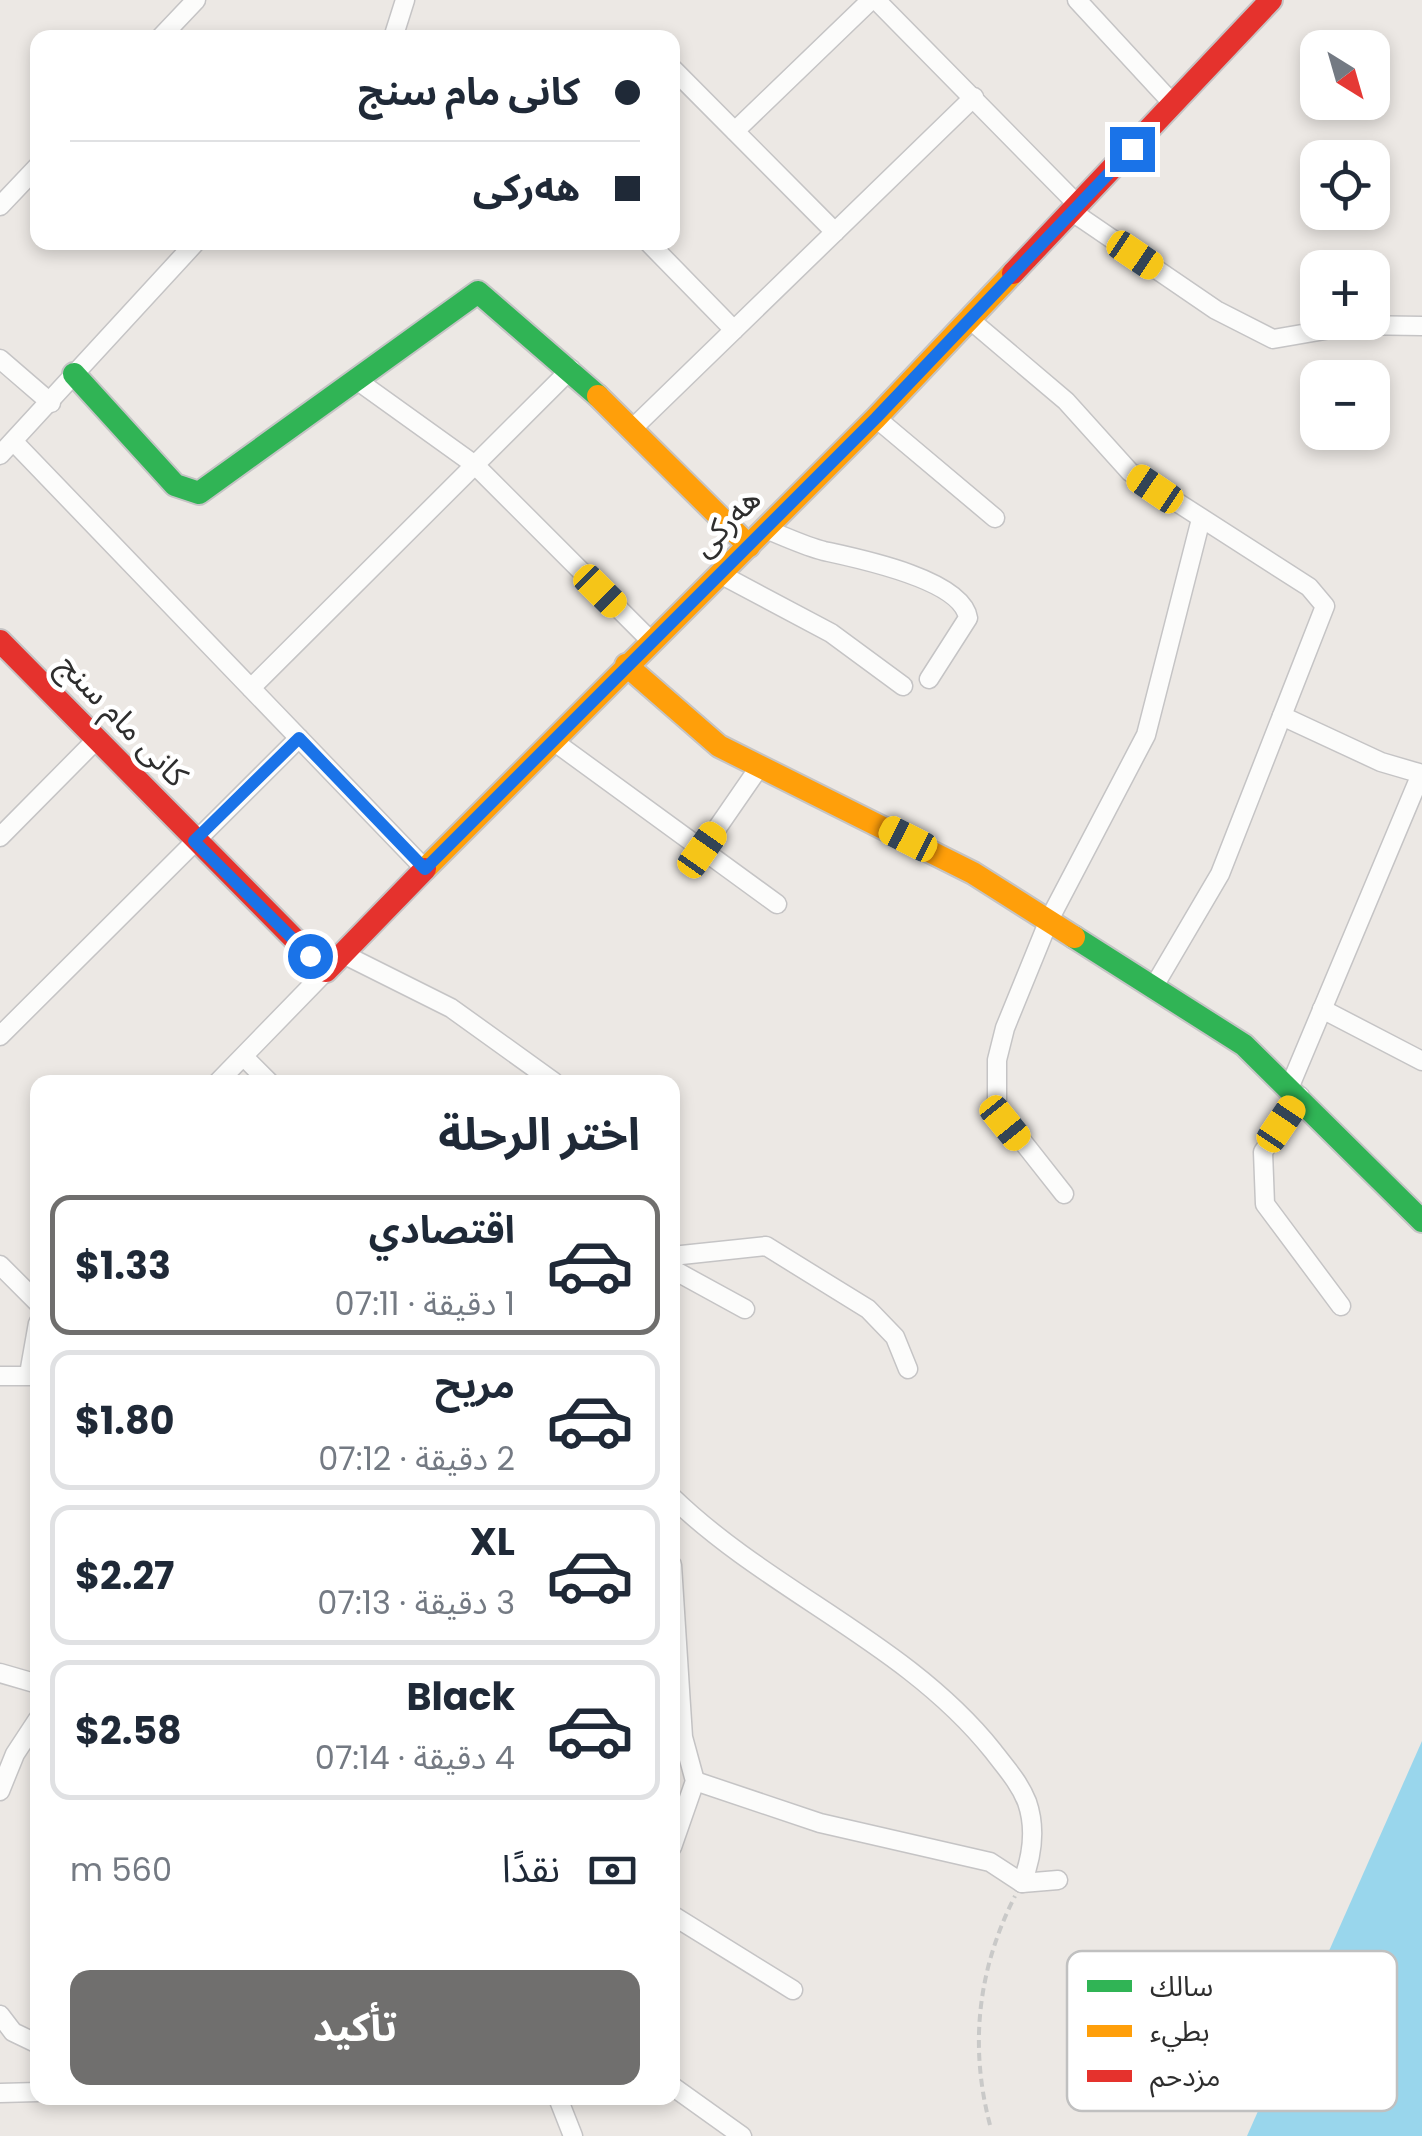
<!DOCTYPE html>
<html lang="ar">
<head>
<meta charset="utf-8">
<style>
	body { margin:0; font-family:Poppins,"Noto Sans Arabic",sans-serif; background:#f6f6f7; color:#1f2937; direction:rtl; height:100vh; display:flex; flex-direction:column; font-size:38px; white-space:nowrap }
	* { box-sizing:border-box; margin:0 }
	p { font-size:32px; color:#747a83 }
	.icon { flex:none; width:55px; height:55px; fill:none; stroke:currentColor; stroke-width:2; stroke-linecap:round; stroke-linejoin:round }
	.map { position:relative; flex:1; overflow:hidden; direction:ltr }
	.sheet { position:absolute; left:30px; top:1075px; width:650px; height:1030px; display:flex; flex-direction:column; background:#fff; border-radius:20px; box-shadow:0 5px 15px #0003; direction:rtl }
	.sheet>* { flex:none }
	.guide { position:absolute; left:30px; top:30px; width:650px; height:220px; border-radius:20px; box-shadow:0 5px 15px #0003; direction:rtl; display:grid; align-content:center; height:220px; padding:0 40px; background:#fff }
	.needle { width:65px; rotate:143deg }
	.tools { position:absolute; left:1300px; top:30px; display:grid; gap:20px }
	.tools a { display:grid; place-items:center; width:90px; height:90px; border-radius:20px; background:#fff; box-shadow:0 5px 15px #0003; font-size:50px }
	.end { position:absolute; width:45px; height:45px; margin:-22px; border:12px solid #1a73e8; background:#fff; box-shadow:0 0 0 5px #fff }
	.from { border-radius:50% }
	.car { position:absolute; width:30px; height:60px; margin:-30px -15px; border-radius:12px; box-shadow:0 0 8px 2px #0007; background:linear-gradient(#f5c518 24%,#345 0 40%,#f5c518 0 76%,#345 0 86%,#f5c518 0) }
	.guide b { display:flex; align-items:center; gap:35px; height:95px; font-size:38px }
	.guide b+b { border-top:2px solid #e0e1e3 }
	.guide i { width:25px; height:25px; background:#1f2937 }
	ul { padding:0; list-style:none }
	li { display:flex; align-items:center; gap:30px; height:140px; margin:0 20px 15px; padding:0 20px; border:5px solid #e0e1e3; border-radius:20px }
	li div { flex:1 }
	li b { display:block; font-size:38px }
	li em { font-style:normal; font-weight:700 }
	li.selected { border-color:#706f6e }
	li>.icon { width:90px; height:90px; stroke-width:1.5 }
	h2 { padding:0 40px; font-size:45px; line-height:120px }
	.pay { display:flex; align-items:center; gap:25px; height:110px; padding:0 40px; font-size:38px }
	.pay p { margin-inline-start:auto }
	.cta { display:flex; gap:20px; margin-top:auto; padding:20px 40px }
	.cta a { flex:1; height:115px; border-radius:20px; background:#706f6e; color:#fff; font-size:40px; font-weight:700; line-height:115px; text-align:center }
	.map>svg:first-child { display:block }
	.water { fill:#99d6ec }
	.lines { fill:none; stroke-linecap:round; stroke-linejoin:round }
	.street-casing { stroke:#c5c4c5; stroke-width:21 }
	.fast-casing { stroke:#c5c4c5; stroke-width:26 }
	.slow-casing { stroke:#c5c4c5; stroke-width:26 }
	.jam-casing { stroke:#c5c4c5; stroke-width:26 }
	.path { stroke:#c9c9c8; stroke-width:4; stroke-dasharray:8 5; stroke-linecap:butt }
	.street { stroke:#fcfcfb; stroke-width:18 }
	.fast { stroke:#30b455; stroke-width:22 }
	.slow { stroke:#ff9f0a; stroke-width:22 }
	.jam { stroke:#e5322d; stroke-width:22 }
	.route { stroke:#1a73e8; stroke-width:12 }
	.labels { text-anchor:middle; stroke-width:9; stroke-linejoin:round; paint-order:stroke }
	.street-label { font-size:32px; fill:#2e2e2e; stroke:#fff }
	.key { fill:#fff; stroke:#c0c0c0; stroke-width:2.5 }
	.key-label { font-size:28px; fill:#2e2e2e }
</style>
</head>
<body>
<div class="map">
<svg width="1422" height="2136" viewBox="0 0 1422 2136">
	<rect width="100%" height="100%" fill="#ece8e4"/>
	<path class="water" d="M1422,1741v395h-175z"/>
	<g class="lines">
		<defs>
			<g id="street">
				<path d="M876,0l201,204"/>
				<path d="M1077,0l97,105"/>
				<path d="M160,38l36,-38"/>
				<path d="M393,38l12,-38"/>
				<path d="M672,68l163,164"/>
				<path d="M735,131l136,-131"/>
				<path d="M0,206l38,-40"/>
				<path d="M1071,211l145,99 57,29 81,-14 68,1"/>
				<path d="M648,242l86,88"/>
				<path d="M968,318l98,83 64,71 179,115 16,19 -105,268 -67,114"/>
				<path d="M0,359l51,44"/>
				<path d="M358,381l117,84 176,176"/>
				<path d="M876,418l119,100"/>
				<path d="M632,429l342,-332"/>
				<path d="M15,443l410,426"/>
				<path d="M0,455l196,-213"/>
				<path d="M765,529c19,7 39,17 59,22 32,7 138,28 144,67l-39,61"/>
				<path d="M720,574l111,59 72,53"/>
				<path d="M251,688l320,-319"/>
				<path d="M1282,716l99,46 41,12"/>
				<path d="M552,740l225,164"/>
				<path d="M0,837l97,-98"/>
				<path d="M702,850l58,-84"/>
				<path d="M343,954l108,54 103,74"/>
				<path d="M1322,1009l100,52"/>
				<path d="M0,1036l299,-298"/>
				<path d="M244,1057l25,25"/>
				<path d="M218,1082l108,-111"/>
				<path d="M1290,1086l131,-312"/>
				<path d="M1300,1096l-37,56 2,52 76,102"/>
				<path d="M1064,1194l-67,-85v-49l8,-32 44,-108 97,-185 55,-216"/>
				<path d="M672,1256l94,-10 102,63 27,28 13,32"/>
				<path d="M0,1265l38,38"/>
				<path d="M672,1269l73,40"/>
				<path d="M29,1374l9,-51"/>
				<path d="M0,1376h37"/>
				<path d="M672,1497c98,95 235,146 321,254 13,17 26,31 34,51 9,26 5,55 -5,81"/>
				<path d="M672,1565l11,172 12,44 -23,66"/>
				<path d="M0,1673l38,11"/>
				<path d="M695,1781l125,42 170,39 32,21 36,-3"/>
				<path d="M0,1791l15,-37 23,-35"/>
				<path d="M672,1915l121,75"/>
				<path d="M0,2015l13,17 25,12"/>
				<path d="M672,2086l70,50"/>
				<path d="M0,2093l38,-1"/>
				<path d="M558,2098l15,38"/>
			</g>
			<g id="fast">
				<path d="M74,374l101,111 24,8 279,-201 120,104"/>
				<path d="M1074,937l170,108 178,176"/>
			</g>
			<g id="slow">
				<path d="M598,396l151,150"/>
				<path d="M626,665l93,81 254,127 101,64"/>
				<path d="M425,869l451,-451 137,-145"/>
			</g>
			<g id="jam">
				<path d="M1013,273l258,-273"/>
				<path d="M0,641l326,330 99,-102"/>
			</g>
		</defs>
		<use href="#street" class="street-casing"/>
		<use href="#fast" class="fast-casing"/>
		<use href="#slow" class="slow-casing"/>
		<use href="#jam" class="jam-casing"/>
		<path class="path" d="M990,2125c-21,-80 -12,-156 25,-229"/>
		<use href="#street" class="street"/>
		<use href="#fast" class="fast"/>
		<use href="#slow" class="slow"/>
		<use href="#jam" class="jam"/>
	</g>
	<g class="lines">
		<path class="route" d="M310,956l-116,-115 105,-103 126,131 451,-451 256,-269"/>
	</g>
	<g class="labels">
		<g class="street-label">
			<text transform="translate(726 522) rotate(-45)" y="11">هەرکی</text>
			<text transform="translate(123 720) rotate(46)" y="11">کانی مام سنج</text>
		</g>
	</g>
	<rect x="1067" y="1951" width="330" height="160" rx="15" class="key"/>
	<rect x="1087" y="1980" width="45" height="12" fill="#30b455"/>
	<rect x="1087" y="2025" width="45" height="12" fill="#ff9f0a"/>
	<rect x="1087" y="2070" width="45" height="12" fill="#e5322d"/>
	<g class="key-label">
		<text x="1150" y="1996">سالك</text>
		<text x="1150" y="2041">بطيء</text>
		<text x="1150" y="2086">مزدحم</text>
	</g>
</svg>
<div class="tools">
<a><svg class="needle" viewBox="-14 -14 28 28"><path d="M0-13l5 13h-10z" fill="#e53935"/><path d="M0 13l5-13h-10z" fill="#747a83"/></svg></a>
<a><svg class="icon" aria-label="locate" viewBox="0 0 24 24"><circle cx="12" cy="12" r="6"/><path d="M12 2v4M12 18v4M2 12h4M18 12h4"/></svg></a>
<a>+</a>
<a>−</a>
</div>
<i class="end from" style="left:310px;top:956px"></i>
<i class="end" style="left:1132px;top:149px"></i>
<i class="car" style="left:1135px;top:255px;rotate:124deg"></i>
<i class="car" style="left:1155px;top:489px;rotate:304deg"></i>
<i class="car" style="left:600px;top:591px;rotate:135deg"></i>
<i class="car" style="left:908px;top:839px;rotate:297deg"></i>
<i class="car" style="left:702px;top:850px;rotate:35deg"></i>
<i class="car" style="left:1005px;top:1123px;rotate:141deg"></i>
<i class="car" style="left:1281px;top:1124px;rotate:34deg"></i>
<div class="guide">
<b><i class="from"></i>کانی مام سنج</b>
<b><i></i>هەرکی</b>
</div>
<section class="sheet">
<h2>اختر الرحلة</h2>
<ul>
<li class="selected"><svg class="icon" aria-label="car" viewBox="0 0 24 24"><path d="M5 17H2v-5l4-1 3-4h7l3 4 3 1v5h-3M9 17h6M6 11h13"/><circle cx="7" cy="17" r="2"/><circle cx="17" cy="17" r="2"/></svg><div><b>اقتصادي</b><p>1 دقيقة · 07:11</p></div><em>$1.33</em></li>
<li><svg class="icon" aria-label="car" viewBox="0 0 24 24"><path d="M5 17H2v-5l4-1 3-4h7l3 4 3 1v5h-3M9 17h6M6 11h13"/><circle cx="7" cy="17" r="2"/><circle cx="17" cy="17" r="2"/></svg><div><b>مريح</b><p>2 دقيقة · 07:12</p></div><em>$1.80</em></li>
<li><svg class="icon" aria-label="car" viewBox="0 0 24 24"><path d="M5 17H2v-5l4-1 3-4h7l3 4 3 1v5h-3M9 17h6M6 11h13"/><circle cx="7" cy="17" r="2"/><circle cx="17" cy="17" r="2"/></svg><div><b>XL</b><p>3 دقيقة · 07:13</p></div><em>$2.27</em></li>
<li><svg class="icon" aria-label="car" viewBox="0 0 24 24"><path d="M5 17H2v-5l4-1 3-4h7l3 4 3 1v5h-3M9 17h6M6 11h13"/><circle cx="7" cy="17" r="2"/><circle cx="17" cy="17" r="2"/></svg><div><b>Black</b><p>4 دقيقة · 07:14</p></div><em>$2.58</em></li>
</ul>
<div class="pay"><svg class="icon" aria-label="cash" viewBox="0 0 24 24"><path d="M3 7h18v10H3z"/><circle cx="12" cy="12" r="2"/></svg>نقدًا<p>560 m</p></div>
<div class="cta"><a>تأكيد</a></div>
</section>
</div>
</body>
</html>
